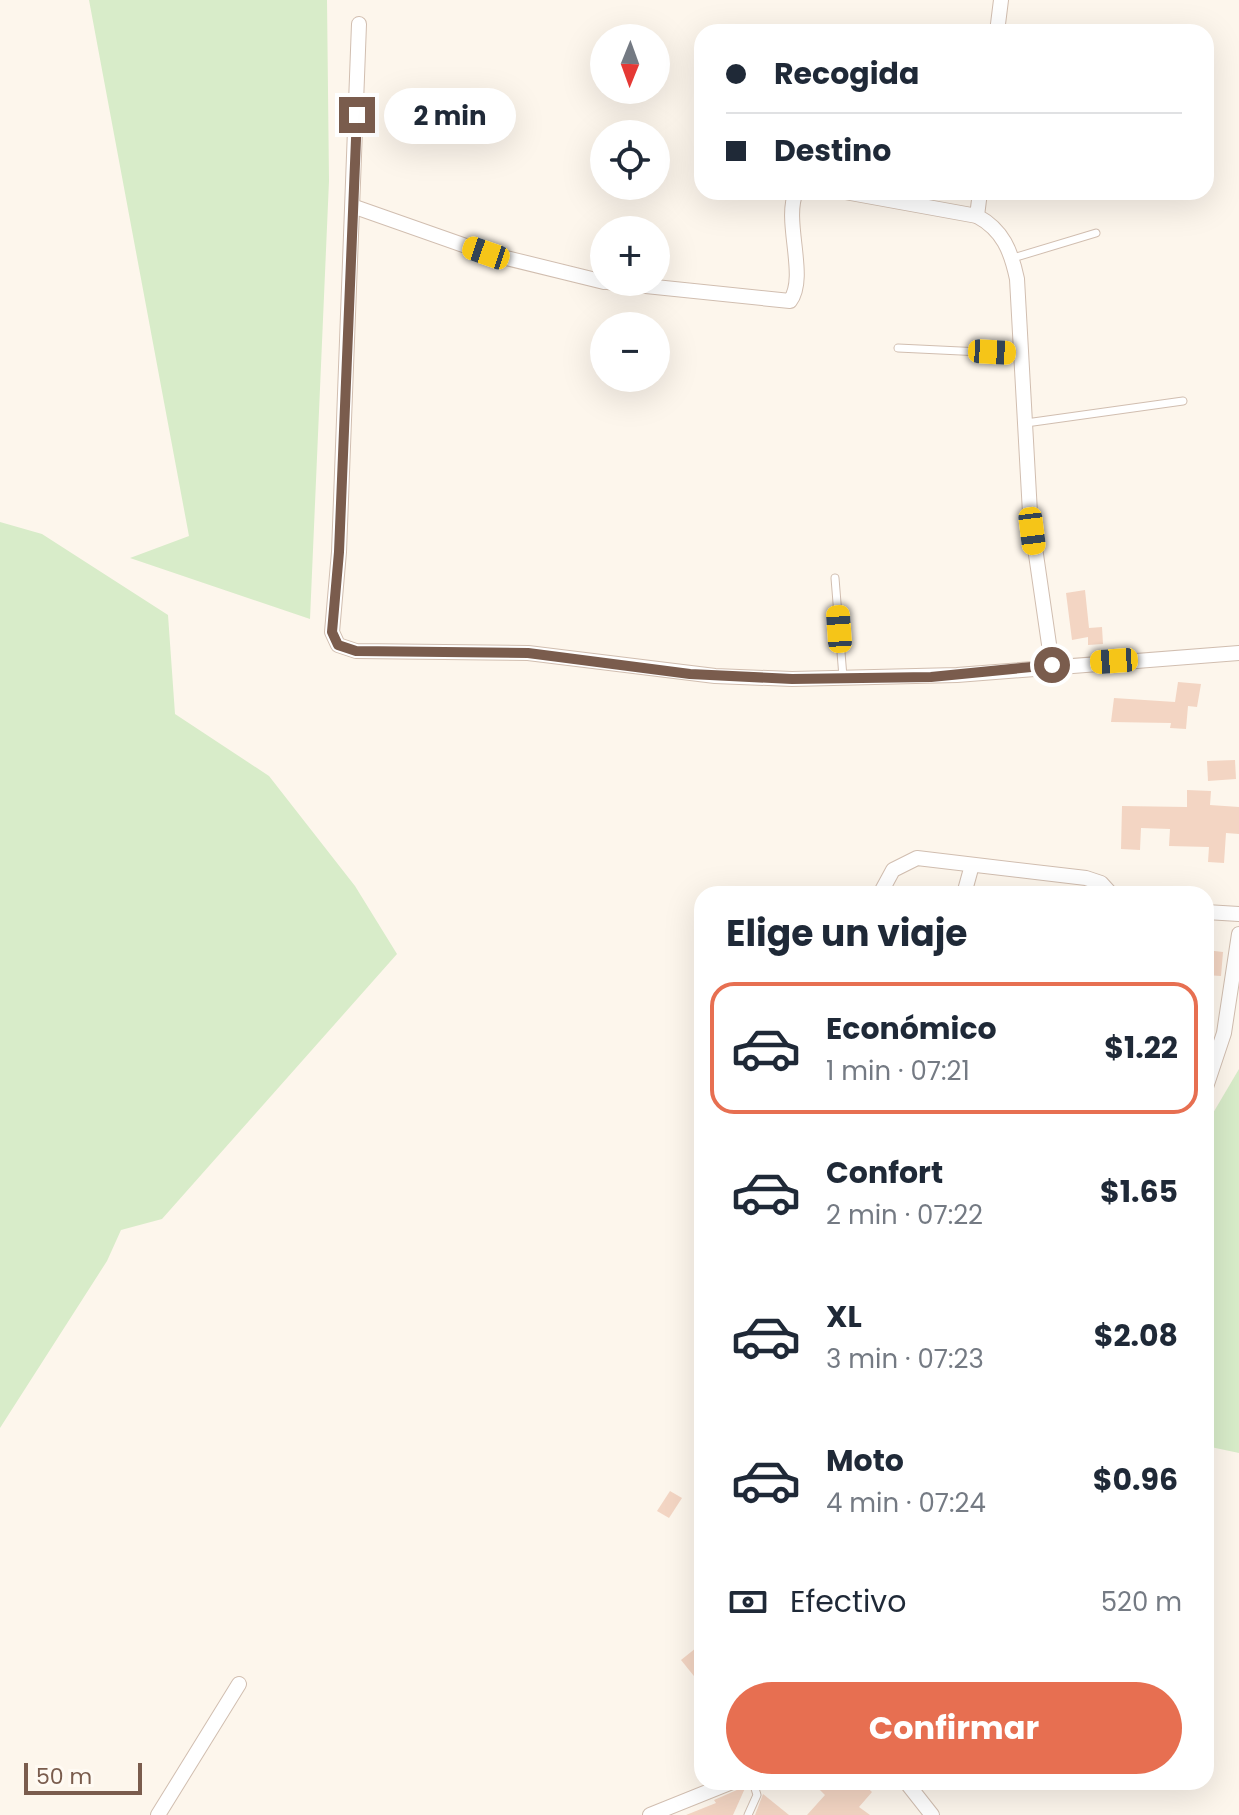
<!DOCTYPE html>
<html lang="es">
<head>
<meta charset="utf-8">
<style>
	body { margin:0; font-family:Poppins,sans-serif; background:#f6f6f7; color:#1f2937; height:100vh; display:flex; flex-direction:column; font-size:30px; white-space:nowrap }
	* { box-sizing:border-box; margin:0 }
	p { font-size:26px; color:#747a83 }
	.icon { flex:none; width:44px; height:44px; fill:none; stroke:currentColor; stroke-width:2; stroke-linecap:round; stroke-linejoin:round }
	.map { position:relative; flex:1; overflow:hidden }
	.panel { position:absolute; left:694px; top:886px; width:520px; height:904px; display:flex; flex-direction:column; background:#fff; border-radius:24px; box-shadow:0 8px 32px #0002 }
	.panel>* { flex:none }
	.hud { position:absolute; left:694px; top:24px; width:520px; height:176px; border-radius:24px; box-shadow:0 8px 32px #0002; display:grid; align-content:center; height:176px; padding:0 32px; background:#fff }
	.needle { width:52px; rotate:181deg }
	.fabs { position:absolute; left:590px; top:24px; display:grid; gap:16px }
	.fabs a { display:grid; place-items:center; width:80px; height:80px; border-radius:50%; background:#fff; box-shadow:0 8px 32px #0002; font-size:40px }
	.scale { position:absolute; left:24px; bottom:20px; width:118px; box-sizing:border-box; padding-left:8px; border:4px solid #7a5c4d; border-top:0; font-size:22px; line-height:28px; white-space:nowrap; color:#7a5c4d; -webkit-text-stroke:6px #fffaf3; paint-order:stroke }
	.end { position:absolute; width:36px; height:36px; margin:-18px; border:10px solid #7a5c4d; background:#fff; box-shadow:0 0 0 4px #fff }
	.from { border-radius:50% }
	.bubble { position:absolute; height:56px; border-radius:28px; background:#fff; box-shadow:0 8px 32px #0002; font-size:26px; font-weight:700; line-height:56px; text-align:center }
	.car { position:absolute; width:24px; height:48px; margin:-24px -12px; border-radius:10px; box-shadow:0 0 6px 2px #0007; background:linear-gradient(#f5c518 24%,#345 0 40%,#f5c518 0 76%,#345 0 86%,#f5c518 0) }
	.hud b { display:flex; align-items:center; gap:28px; height:76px; font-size:30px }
	.hud b+b { border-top:2px solid #e0e1e3 }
	.hud i { width:20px; height:20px; background:#1f2937 }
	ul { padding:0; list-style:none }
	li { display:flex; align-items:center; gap:24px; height:132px; margin:0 16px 12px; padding:0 16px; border:4px solid transparent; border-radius:24px }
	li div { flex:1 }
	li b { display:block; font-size:30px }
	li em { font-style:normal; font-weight:700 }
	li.selected { border-color:#e76f51 }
	li>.icon { width:72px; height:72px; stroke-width:1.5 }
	h2 { padding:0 32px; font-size:36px; line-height:96px }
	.pay { display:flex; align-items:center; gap:20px; height:88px; padding:0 32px; font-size:30px }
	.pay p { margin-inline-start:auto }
	.cta { display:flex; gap:16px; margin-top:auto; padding:16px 32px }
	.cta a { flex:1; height:92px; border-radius:48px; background:#e76f51; color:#fff; font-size:32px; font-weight:700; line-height:92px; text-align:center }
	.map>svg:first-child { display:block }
	.green { fill:#d8ecc9 }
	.building { fill:#f3d5c3 }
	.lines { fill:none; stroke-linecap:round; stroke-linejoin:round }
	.lane-casing { stroke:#d1beb0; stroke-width:9 }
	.street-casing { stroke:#d1beb0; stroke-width:16 }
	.lane { stroke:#fff; stroke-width:7 }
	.street { stroke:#fff; stroke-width:14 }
	.route { stroke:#7a5c4d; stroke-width:10 }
</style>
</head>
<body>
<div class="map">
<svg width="1239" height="1815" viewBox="0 0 1239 1815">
	<rect width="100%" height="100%" fill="#fdf6ec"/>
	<g class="green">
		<path d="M89,0h238l2,181 -19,438 -180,-61 59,-22z"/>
		<path d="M0,522l42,12 126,81 7,99 94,62 86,110 42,68 -235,265 -41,11 -14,31 -107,167z"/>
		<path d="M1239,1069v384l-33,-7v-321z"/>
	</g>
	<g class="building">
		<path d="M1085,590l4,38 13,-1 1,17 -15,1v-8l-16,3 -6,-47z"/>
		<path d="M1178,682l23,2 -4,23 -9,-1 -2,23 -16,-1 1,-5 -60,-1 3,-24 61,4z"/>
		<path d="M1235,760l1,19 -28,2 -1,-20z"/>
		<path d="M1187,790l24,1 -1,14 29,2v27l-13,-1 -2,30 -16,-1 1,-15 -40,-1 1,-17 -29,-1 -1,22 -19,-1 1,-43 65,1z"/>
		<path d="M1206,950l17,2 -2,24 -15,-1z"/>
		<path d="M670,1491l12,7 -13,20 -12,-7z"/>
		<path d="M696,1648l6,7v31l-21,-26z"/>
		<path d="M812,1782h49l11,10 -13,15 11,8h-63l18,-20z"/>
		<path d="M746,1786l-13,29h-47l30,-12 -2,-3z"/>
		<path d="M763,1794l26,21h-34z"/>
	</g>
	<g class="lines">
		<defs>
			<g id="lane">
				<path d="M1013,258l83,-25"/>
				<path d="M898,348l123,6"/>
				<path d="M1026,423l157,-22"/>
				<path d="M835,578l8,99"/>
				<path d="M748,1815l9,-20 -4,-13"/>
			</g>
			<g id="street">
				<path d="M359,24l-20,528 -7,80 6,13 18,6 172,2 187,23 77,3 165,-4 282,-22"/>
				<path d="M997,32l4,-32"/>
				<path d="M845,192l132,24"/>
				<path d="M980,192l-3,24c26,14 34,35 40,63l13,234 22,152"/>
				<path d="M355,207l131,46 118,29"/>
				<path d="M607,282l183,19c18,-24 -7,-80 6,-109"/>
				<path d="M880,894l13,-24 24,-12 169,20 15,5 10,11"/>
				<path d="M964,894l8,-29"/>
				<path d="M1206,912l33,2"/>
				<path d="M1206,1087l18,-54 15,-99"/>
				<path d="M906,1782l26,33"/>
				<path d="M158,1815l81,-131"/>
				<path d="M650,1815l82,-33"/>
			</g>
		</defs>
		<use href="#lane" class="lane-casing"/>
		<use href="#street" class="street-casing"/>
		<use href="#lane" class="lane"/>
		<use href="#street" class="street"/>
	</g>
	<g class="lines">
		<path class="route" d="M357,115l-18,437 -7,80 6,13 18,6 172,2 162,21 102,5 139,-2 121,-12"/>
	</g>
</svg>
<div class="fabs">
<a><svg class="needle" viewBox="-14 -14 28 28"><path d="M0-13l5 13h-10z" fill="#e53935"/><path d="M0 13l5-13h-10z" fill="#747a83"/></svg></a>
<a><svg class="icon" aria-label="locate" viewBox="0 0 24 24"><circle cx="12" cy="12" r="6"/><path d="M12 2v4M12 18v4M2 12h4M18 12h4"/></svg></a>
<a>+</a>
<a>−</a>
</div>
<div class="scale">50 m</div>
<i class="end from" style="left:1052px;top:665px"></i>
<i class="end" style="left:357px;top:115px"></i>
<div class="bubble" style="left:384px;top:88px;width:132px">2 min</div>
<i class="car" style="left:486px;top:253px;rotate:289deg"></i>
<i class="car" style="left:992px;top:352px;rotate:93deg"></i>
<i class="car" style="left:1032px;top:531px;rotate:173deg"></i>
<i class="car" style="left:839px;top:629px;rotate:356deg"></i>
<i class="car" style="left:1114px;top:661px;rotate:266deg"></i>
<div class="hud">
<b><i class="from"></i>Recogida</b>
<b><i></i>Destino</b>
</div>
<section class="panel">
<h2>Elige un viaje</h2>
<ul>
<li class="selected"><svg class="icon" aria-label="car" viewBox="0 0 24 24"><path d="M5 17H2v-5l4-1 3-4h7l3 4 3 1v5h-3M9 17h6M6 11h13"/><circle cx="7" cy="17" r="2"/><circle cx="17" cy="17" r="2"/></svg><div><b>Económico</b><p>1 min · 07:21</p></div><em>$1.22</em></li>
<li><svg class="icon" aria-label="car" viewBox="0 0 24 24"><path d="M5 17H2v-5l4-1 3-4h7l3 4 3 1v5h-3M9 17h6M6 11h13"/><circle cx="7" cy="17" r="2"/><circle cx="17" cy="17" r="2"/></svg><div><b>Confort</b><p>2 min · 07:22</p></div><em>$1.65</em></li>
<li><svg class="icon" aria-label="car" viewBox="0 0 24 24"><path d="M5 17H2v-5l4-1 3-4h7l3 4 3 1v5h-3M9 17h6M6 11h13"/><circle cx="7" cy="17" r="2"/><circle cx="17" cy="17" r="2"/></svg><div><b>XL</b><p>3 min · 07:23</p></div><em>$2.08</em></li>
<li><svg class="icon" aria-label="car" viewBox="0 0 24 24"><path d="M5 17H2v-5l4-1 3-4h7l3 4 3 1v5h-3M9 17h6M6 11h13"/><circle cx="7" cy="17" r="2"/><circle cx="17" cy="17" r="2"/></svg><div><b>Moto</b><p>4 min · 07:24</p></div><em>$0.96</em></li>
</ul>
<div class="pay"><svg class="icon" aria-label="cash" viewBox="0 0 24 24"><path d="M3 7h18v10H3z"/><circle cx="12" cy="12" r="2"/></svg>Efectivo<p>520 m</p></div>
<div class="cta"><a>Confirmar</a></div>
</section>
</div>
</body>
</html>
